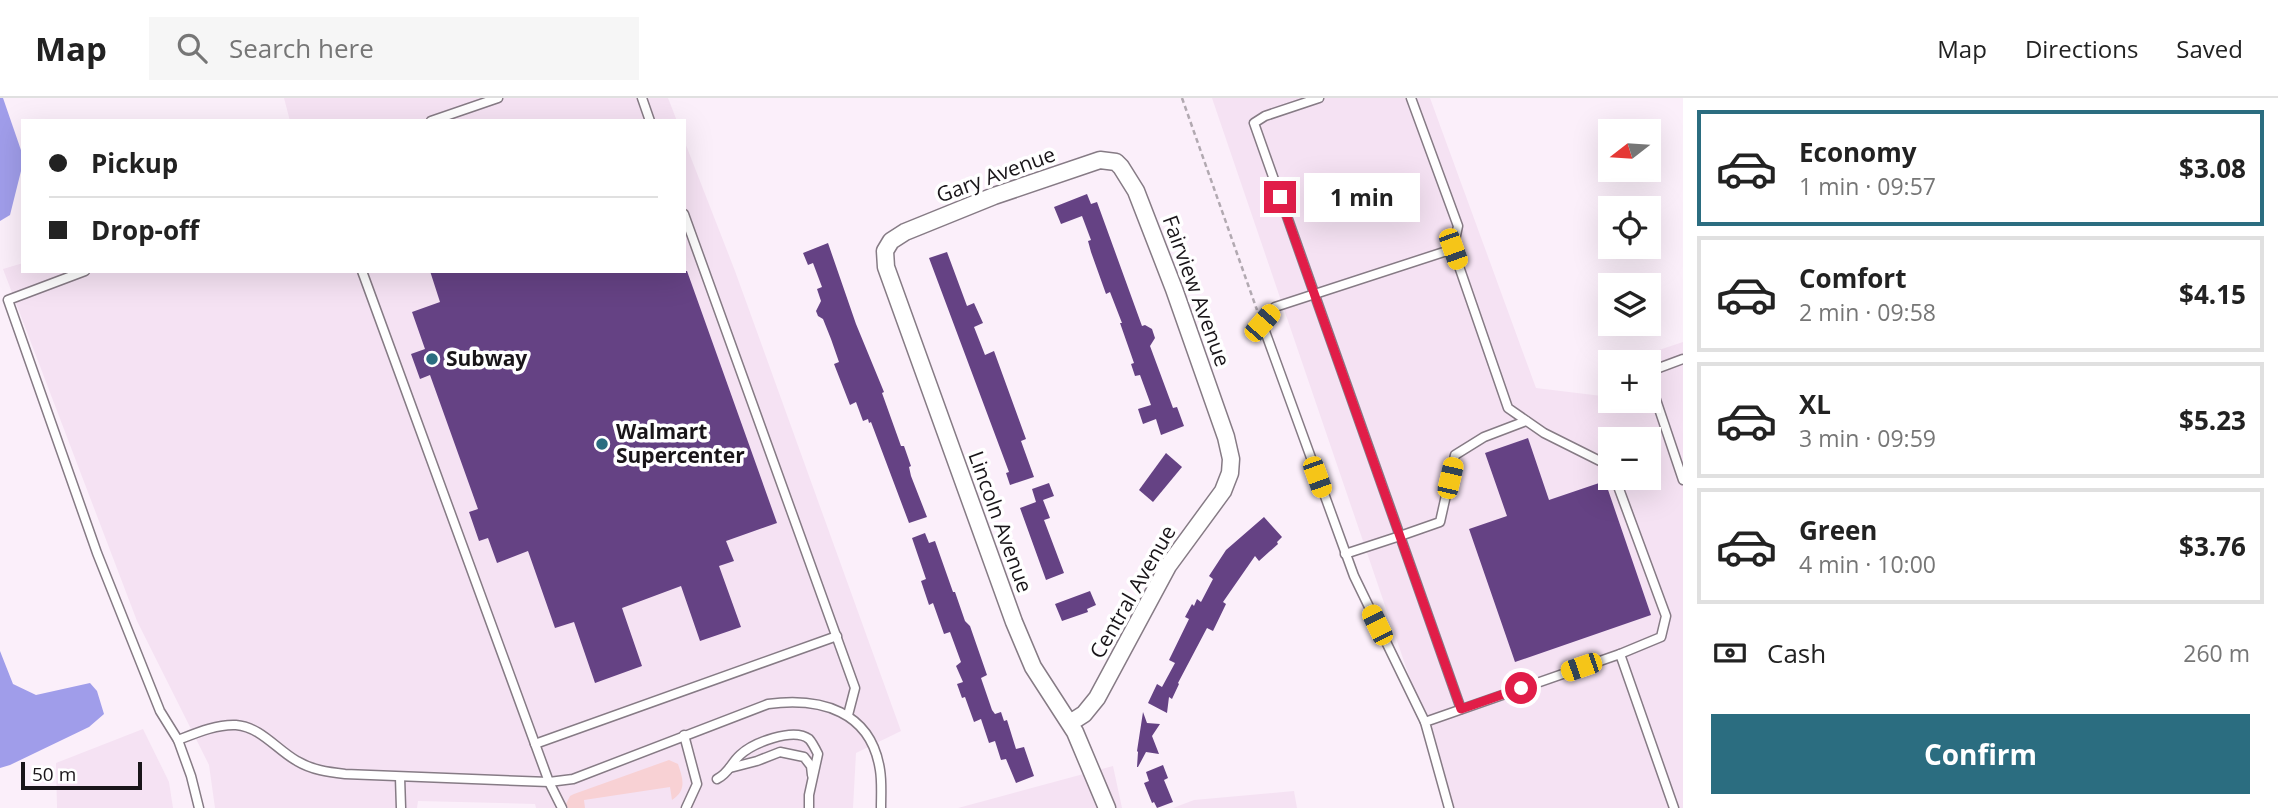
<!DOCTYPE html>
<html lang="en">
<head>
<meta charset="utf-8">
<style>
	body { margin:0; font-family:"Open Sans",sans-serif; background:#f6f6f6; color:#222; height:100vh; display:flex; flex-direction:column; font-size:26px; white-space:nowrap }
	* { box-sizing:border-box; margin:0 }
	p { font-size:23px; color:#767676 }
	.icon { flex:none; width:38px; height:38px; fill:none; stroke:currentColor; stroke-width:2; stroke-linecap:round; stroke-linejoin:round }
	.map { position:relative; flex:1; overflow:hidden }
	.side { display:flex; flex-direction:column; background:#fff; width:595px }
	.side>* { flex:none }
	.hud { position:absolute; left:21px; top:21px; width:665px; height:154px; border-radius:0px; box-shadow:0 7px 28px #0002; display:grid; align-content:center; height:154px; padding:0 28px; background:#fff }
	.needle { width:46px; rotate:253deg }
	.buttons { position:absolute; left:1598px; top:21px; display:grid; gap:14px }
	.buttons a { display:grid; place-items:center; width:63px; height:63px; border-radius:0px; background:#fff; box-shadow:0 7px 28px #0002; font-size:35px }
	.scale { position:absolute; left:21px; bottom:18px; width:121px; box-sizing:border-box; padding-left:7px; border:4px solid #191519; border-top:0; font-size:19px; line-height:24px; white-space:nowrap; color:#191519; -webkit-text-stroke:5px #fff; paint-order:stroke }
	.end { position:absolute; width:32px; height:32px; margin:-16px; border:9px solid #e11d48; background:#fff; box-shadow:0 0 0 4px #fff }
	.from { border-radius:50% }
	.bubble { position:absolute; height:49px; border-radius:0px; background:#fff; box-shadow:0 7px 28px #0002; font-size:23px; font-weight:700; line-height:49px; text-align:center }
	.car { position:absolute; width:21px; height:42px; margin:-21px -10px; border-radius:9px; box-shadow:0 0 5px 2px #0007; background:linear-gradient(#f5c518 24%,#345 0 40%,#f5c518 0 76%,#345 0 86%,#f5c518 0) }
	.hud b { display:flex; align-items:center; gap:24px; height:66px; font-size:26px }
	.hud b+b { border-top:2px solid #e0e0e0 }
	.hud i { width:18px; height:18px; background:#222 }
	ul { padding:12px 0 0; list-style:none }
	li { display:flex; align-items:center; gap:21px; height:116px; margin:0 14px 10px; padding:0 14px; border:4px solid #e0e0e0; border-radius:0px }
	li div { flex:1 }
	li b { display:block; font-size:26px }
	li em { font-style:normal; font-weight:700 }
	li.current { border-color:#2b6d80 }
	li>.icon { width:63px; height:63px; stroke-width:1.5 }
	.pay { display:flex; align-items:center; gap:18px; height:77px; padding:0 28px; font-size:26px }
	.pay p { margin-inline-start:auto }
	.action { display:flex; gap:14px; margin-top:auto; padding:14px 28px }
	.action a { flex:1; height:80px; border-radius:0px; background:#2b6d80; color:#fff; font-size:28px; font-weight:700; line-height:80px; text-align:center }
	header { display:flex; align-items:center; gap:42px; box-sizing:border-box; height:98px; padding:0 35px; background:#fff; border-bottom:2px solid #e0e0e0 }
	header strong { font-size:33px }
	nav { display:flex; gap:38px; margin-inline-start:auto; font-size:24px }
	.search { width:490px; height:63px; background:#f6f6f6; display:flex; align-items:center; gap:18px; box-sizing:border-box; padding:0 24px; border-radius:0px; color:#767676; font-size:26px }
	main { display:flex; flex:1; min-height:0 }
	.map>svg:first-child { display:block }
	.built { fill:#f5e2f3; fill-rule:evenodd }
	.green { fill:#f8d1d4 }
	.water { fill:#a09dea }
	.building { fill:#654284 }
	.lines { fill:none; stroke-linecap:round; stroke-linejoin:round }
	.lane-casing { stroke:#867b85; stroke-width:11 }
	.street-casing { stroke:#867b85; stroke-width:19 }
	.path { stroke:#b2a9b1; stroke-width:2.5; stroke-dasharray:5 3.5; stroke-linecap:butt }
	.lane { stroke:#fff; stroke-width:8 }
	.street { stroke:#fff; stroke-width:16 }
	.route { stroke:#e11d48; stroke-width:9 }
	.poi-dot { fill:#2b6d80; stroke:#fff; stroke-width:2.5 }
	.labels { text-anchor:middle; stroke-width:7; stroke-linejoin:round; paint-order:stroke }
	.street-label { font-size:21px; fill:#191519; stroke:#fff }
	.poi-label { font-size:21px; font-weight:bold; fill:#191519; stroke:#fff; text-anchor:start }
</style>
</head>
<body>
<header>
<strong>Map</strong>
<div class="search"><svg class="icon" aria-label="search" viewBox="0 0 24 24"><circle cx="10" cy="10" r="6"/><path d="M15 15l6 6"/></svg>Search here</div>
<nav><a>Map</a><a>Directions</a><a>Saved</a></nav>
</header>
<main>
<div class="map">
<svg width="1683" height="710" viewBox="0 0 1683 710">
	<rect width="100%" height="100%" fill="#fbeffa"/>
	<g class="built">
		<path d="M284,0h384l9,23h-387z"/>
		<path d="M1212,0h218l106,290 74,9v4h38v-39h-25l60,-20v466h-229zM1610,341h38v39h-38z"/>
		<path d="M684,42l51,131 166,460 -45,22 -3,55h-317l-1,-4 -117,-3 -1,7h-202l-6,-43 -72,-144 -134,-352 20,-6v8h661z"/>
		<path d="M143,631l26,53 4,26h-116l-1,-45z"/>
		<path d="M1113,668l9,42h-164z"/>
		<path d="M1294,693l3,17h-124l21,-8z"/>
	</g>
	<path class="green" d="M669,662l9,4c5,15 9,26 -6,36l-2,-13 -86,13 1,8h-17l-2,-4 4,-8 4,-2z"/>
	<g class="water">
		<path d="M0,0h3l20,58v7l-13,52 -10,6z"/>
		<path d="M0,553l13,33 23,11 54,-12 7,8 7,23 -15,13 -79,38 -10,3z"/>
	</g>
	<g class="building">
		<path d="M1087,96l4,10 6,-2 45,124 3,-1 7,4 3,9 -5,8 23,62 4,-1 7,19 -23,9 -5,-16 -13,5 -5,-15 13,-4 -11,-30 -5,1 -4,-12 3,-1 -14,-40h2l-12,-31 -4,2 -15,-42 -3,-11 3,-1 -9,-24 -21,8 -7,-17z"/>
		<path d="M828,145l28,81 28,68 -2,1 19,53h3l7,20 -2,1 2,9 16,41 -18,6 -38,-101 -2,1 -1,-4 -5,2 -7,-19 -6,3 -16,-41 5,-2 -8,-23 -8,-20 -5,-3 -2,-5 5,-10 -4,-12 5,-2 -9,-24 -5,2 -5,-12z"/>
		<path d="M947,154l20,54 7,-3 9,20 -9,4 11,28 9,-4 32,88 -5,2 13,36 -24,8 -4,-12 3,-1 -80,-214z"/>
		<path d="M430,173h257l90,252 -51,18 8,20 -15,5 22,61 -41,14 -19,-55 -59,22 20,58 -47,17 -21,-61 -19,6 -27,-77 -31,12 -9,-25 -9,3 -10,-29 9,-3 -48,-134 -10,4 -9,-25 14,-5 -13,-37 28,-10z"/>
		<path d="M1528,340l21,62 56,-19 46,134 -136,47 -46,-133 38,-13 -22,-63z"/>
		<path d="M1166,355l16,14 -29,35 -14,-12z"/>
		<path d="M1049,385l5,13 -11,4 7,18 -6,2 20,53 -18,7 -26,-72 16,-6 -4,-13z"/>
		<path d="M1264,419l18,20 -5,5 1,2 -19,17 -4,-5 -32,46 3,2 -13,27 -6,-3 -29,55 1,1 -7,15 -3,-2 -2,16 -19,-10 9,-19 5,3 13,-24 -6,-3 20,-41 -4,-2 7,-13 2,2 3,-7 4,3 12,-23 -4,-3 17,-26z"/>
		<path d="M925,435l4,10 6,-2 18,51h2l10,29 5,5 17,49 -6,3 11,32 3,4 6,-2 3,9 3,-1 9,29 8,-2 10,29 -18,7 -10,-24 -5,1 -6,-19 -6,2 -8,-24 -7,3 -9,-25 -3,1 -5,-14 6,-2 -7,-16 5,-4 -11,-30 -6,2 -11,-31 -4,2 -8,-24 5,-2 -14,-41z"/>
		<path d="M1090,493l6,14 -9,4 1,3 -26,9 -7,-17z"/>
		<path d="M1143,614l4,11 13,1 -8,12 7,18 -13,-2 -8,15h-1l1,-15 -1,-1z"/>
		<path d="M1163,667l5,13 -4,2 9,22 -16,6 -3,-6 -2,1 -8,-20 5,-2 -3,-9z"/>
	</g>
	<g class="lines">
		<defs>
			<g id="lane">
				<path d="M642,0l8,23"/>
				<path d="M1319,0l-54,18 -11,7 146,413 -55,18"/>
				<path d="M1411,0l47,128 -5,23"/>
				<path d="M431,23l67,-23"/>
				<path d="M684,116l171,474 -7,27"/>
				<path d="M85,173l-77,29 89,253 63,158 18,29 13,36 8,32"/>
				<path d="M362,173l187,511 13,26"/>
				<path d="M1648,274l35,-13"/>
				<path d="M1648,278l35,104"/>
				<path d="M1615,380l51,138 -5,21 -41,17"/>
				<path d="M1461,611l-61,-173 40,-14 15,-67 29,-18 42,-16"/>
				<path d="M1425,624l-71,-146 -92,-253 13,-16 178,-58 55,159 36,25 66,33"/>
				<path d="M684,637l13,49 -11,24"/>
				<path d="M178,642c18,-7 39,-16 58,-15 25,2 41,25 61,36 15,9 31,11 48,13l204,8 24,-3 195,-75c53,-7 103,7 112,66 2,12 1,26 1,38"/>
				<path d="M535,646l302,-108"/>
				<path d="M730,670l27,-7 23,-9 24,5 7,9 1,9"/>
				<path d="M400,679l1,31"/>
				<path d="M717,681c12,-6 14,-16 23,-24 13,-12 53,-28 69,-16 3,3 7,11 9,15l-9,41v13"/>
				<path d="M1449,710l-24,-86 195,-68 54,154"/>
			</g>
			<path id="street" d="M1070,625l14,-9 13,-16 71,-132 55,-75 7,-18 1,-14 -5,-22 -52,-148 -38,-98 -15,-24 -5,-5 -16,-2 -106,36 -89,36 -14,9 -6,10 1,16 128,355 19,45 42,65 32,76"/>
		</defs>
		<use href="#lane" class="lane-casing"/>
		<use href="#street" class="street-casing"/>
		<path class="path" d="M1182,0l75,212"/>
		<use href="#lane" class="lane"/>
		<use href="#street" class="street"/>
	</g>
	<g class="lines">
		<path class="route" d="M1280,99l181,512 60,-21"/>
	</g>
	<g class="poi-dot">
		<circle cx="432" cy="261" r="7"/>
		<circle cx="602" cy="346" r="7"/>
	</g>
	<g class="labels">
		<g class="street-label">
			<text transform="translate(996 77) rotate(-20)" y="7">Gary Avenue</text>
			<text transform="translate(1196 193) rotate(70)" y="7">Fairview Avenue</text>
			<text transform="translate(1000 424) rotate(70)" y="7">Lincoln Avenue</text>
			<text transform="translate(1133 494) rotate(-60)" y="7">Central Avenue</text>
		</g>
		<g class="poi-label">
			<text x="446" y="268">Subway</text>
			<text x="616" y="341">Walmart<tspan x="616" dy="24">Supercenter</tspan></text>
		</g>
	</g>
</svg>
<div class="buttons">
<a><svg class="needle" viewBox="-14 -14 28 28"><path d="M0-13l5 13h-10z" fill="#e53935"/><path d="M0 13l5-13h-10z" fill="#767676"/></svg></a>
<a><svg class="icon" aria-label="locate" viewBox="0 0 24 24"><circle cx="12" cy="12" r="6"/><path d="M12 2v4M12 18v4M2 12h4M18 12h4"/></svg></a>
<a><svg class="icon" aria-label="layers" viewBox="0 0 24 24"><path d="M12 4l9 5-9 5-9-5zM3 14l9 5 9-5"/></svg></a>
<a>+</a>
<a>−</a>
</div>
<div class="scale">50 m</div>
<i class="end from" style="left:1521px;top:590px"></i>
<i class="end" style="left:1280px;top:99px"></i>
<div class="bubble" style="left:1304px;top:75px;width:116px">1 min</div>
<i class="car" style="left:1453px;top:151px;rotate:160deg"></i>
<i class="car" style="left:1262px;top:225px;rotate:41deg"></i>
<i class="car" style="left:1317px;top:379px;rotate:160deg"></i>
<i class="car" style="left:1450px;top:380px;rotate:13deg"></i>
<i class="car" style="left:1377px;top:527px;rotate:334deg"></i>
<i class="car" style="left:1581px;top:569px;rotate:251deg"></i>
<div class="hud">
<b><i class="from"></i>Pickup</b>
<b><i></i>Drop-off</b>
</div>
</div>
<section class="side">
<ul>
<li class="current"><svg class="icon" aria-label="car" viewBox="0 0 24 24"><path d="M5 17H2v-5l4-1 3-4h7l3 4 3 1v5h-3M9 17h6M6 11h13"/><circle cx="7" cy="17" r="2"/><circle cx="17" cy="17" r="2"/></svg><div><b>Economy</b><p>1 min · 09:57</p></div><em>$3.08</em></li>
<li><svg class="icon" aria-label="car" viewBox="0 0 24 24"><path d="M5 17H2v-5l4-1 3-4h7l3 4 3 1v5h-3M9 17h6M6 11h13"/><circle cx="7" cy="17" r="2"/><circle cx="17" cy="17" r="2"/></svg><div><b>Comfort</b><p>2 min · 09:58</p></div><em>$4.15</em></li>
<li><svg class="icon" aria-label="car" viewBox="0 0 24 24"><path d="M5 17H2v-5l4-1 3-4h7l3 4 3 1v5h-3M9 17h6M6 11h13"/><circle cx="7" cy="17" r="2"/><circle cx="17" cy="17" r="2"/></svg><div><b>XL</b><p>3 min · 09:59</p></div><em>$5.23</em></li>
<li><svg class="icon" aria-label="car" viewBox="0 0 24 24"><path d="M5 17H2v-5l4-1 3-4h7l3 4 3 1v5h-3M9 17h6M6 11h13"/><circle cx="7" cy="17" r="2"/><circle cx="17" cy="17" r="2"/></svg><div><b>Green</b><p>4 min · 10:00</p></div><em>$3.76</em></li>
</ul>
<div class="pay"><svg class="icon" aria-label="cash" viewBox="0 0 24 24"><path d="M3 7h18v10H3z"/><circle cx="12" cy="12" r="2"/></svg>Cash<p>260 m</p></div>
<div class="action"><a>Confirm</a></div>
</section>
</main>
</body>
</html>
